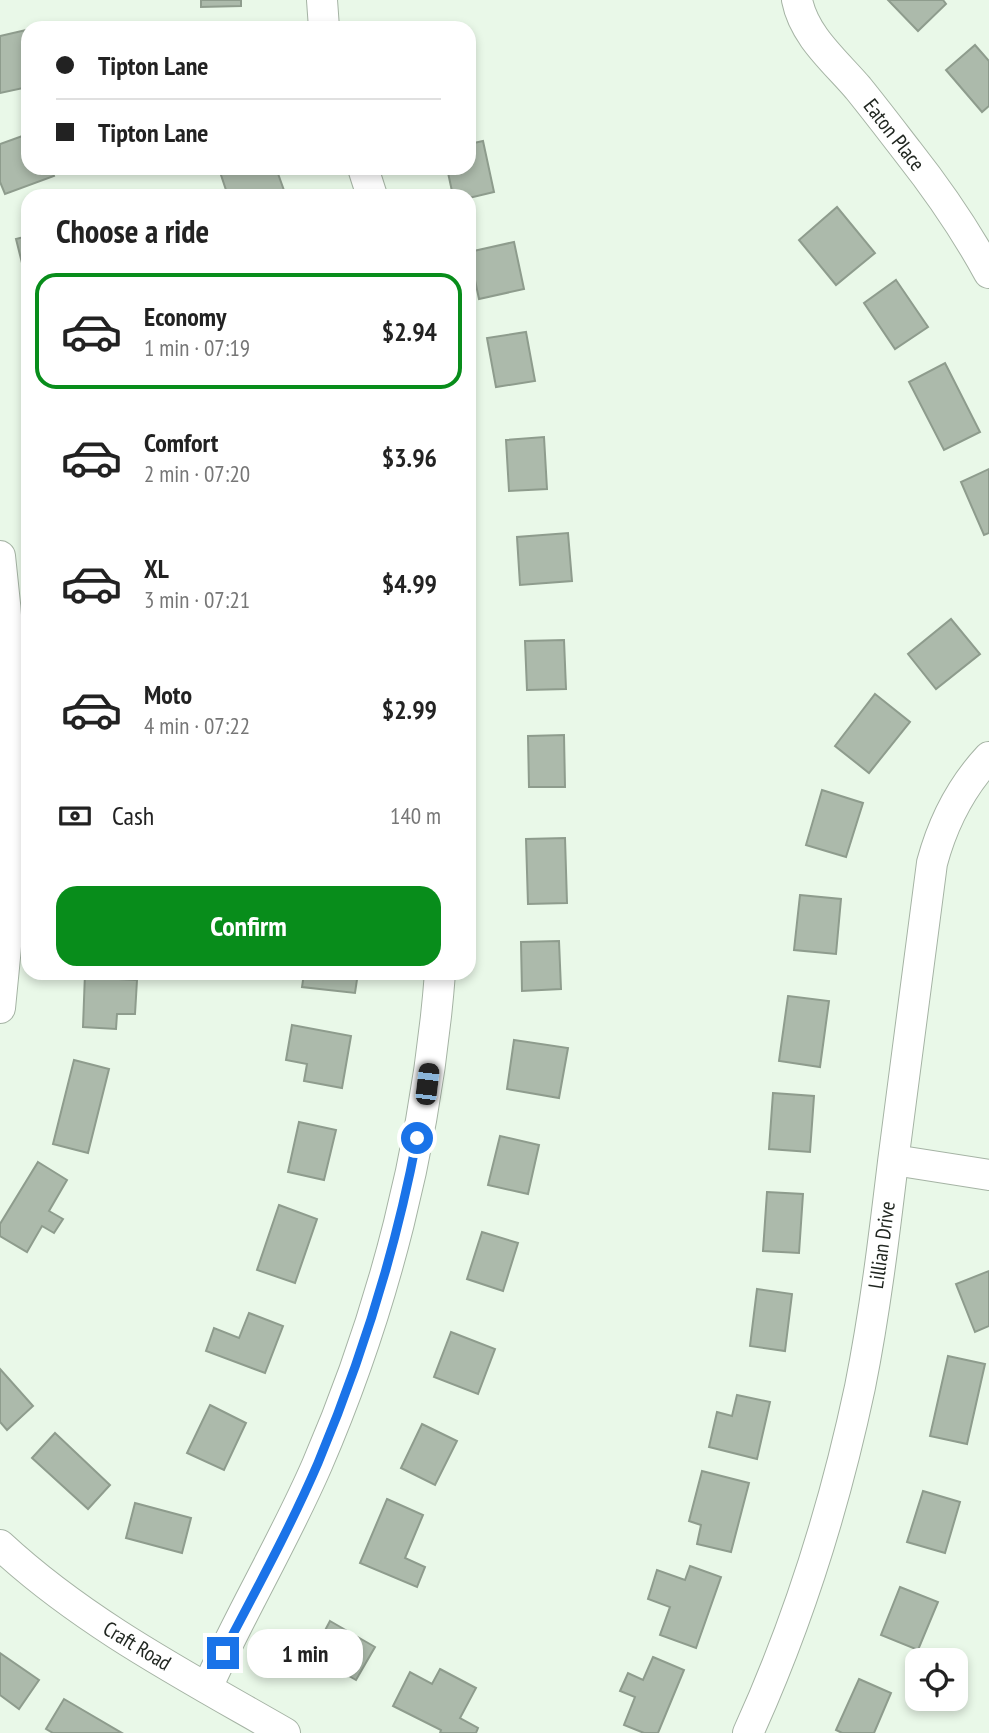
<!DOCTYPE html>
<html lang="en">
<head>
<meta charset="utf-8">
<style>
	body { margin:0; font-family:"PT Sans Narrow",sans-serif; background:#f2f2f2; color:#222; height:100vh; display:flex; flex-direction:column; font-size:26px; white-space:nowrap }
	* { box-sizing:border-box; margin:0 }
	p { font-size:23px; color:#767676 }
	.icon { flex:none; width:38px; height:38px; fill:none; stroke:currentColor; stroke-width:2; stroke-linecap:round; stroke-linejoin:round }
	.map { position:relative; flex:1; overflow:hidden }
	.sheet { position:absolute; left:21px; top:189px; width:455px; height:791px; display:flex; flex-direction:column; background:#fff; border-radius:21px; box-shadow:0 4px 10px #0003 }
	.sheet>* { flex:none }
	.banner { position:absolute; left:21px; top:21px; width:455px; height:154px; border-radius:21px; box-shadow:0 4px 10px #0003; display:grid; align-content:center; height:154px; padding:0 35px; background:#fff }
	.fabs { position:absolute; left:905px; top:1648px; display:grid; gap:14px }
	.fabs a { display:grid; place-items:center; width:63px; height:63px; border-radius:14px; background:#fff; box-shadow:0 4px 10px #0003; font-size:35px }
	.end { position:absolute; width:32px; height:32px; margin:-16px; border:9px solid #1a73e8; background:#fff; box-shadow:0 0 0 4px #fff }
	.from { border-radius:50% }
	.bubble { position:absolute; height:49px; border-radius:21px; background:#fff; box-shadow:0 4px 10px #0003; font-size:23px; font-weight:700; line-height:49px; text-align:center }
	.car { position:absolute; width:21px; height:42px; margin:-21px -10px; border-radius:9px; box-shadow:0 0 5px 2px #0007; background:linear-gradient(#222 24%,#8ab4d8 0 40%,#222 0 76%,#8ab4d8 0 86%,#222 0) }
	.banner b { display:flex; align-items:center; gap:24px; height:66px; font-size:26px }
	.banner b+b { border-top:2px solid #e0e0e0 }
	.banner i { width:18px; height:18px; background:#222 }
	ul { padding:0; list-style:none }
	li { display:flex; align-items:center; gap:21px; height:116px; margin:0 14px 10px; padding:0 21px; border:4px solid transparent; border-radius:21px }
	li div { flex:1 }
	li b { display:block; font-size:26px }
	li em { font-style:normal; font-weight:700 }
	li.on { border-color:#088d1b }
	li>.icon { width:63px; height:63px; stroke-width:1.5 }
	h2 { padding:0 35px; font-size:32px; line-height:84px }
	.pay { display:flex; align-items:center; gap:18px; height:77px; padding:0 35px; font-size:26px }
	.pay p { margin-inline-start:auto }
	.button { display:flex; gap:14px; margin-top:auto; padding:14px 35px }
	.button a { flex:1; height:80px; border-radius:21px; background:#088d1b; color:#fff; font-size:28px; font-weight:700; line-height:80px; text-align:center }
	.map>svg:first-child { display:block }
	.building { fill:#acbaab; stroke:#8e9c8d; stroke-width:2 }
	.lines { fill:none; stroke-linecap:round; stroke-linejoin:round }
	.minor-casing { stroke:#a5b3a4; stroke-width:32 }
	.minor { stroke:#fff; stroke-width:30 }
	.route { stroke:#1a73e8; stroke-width:9 }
	.labels { text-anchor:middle; stroke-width:6; stroke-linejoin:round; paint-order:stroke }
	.street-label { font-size:21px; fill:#212721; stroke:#fff }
</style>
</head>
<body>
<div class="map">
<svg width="989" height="1733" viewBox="0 0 989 1733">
	<rect width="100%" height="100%" fill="#e9f8e8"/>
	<g class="building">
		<path d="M201,0h40v6l-40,1z"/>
		<path d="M888,0h55l3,4 -28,27z"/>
		<path d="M26,30l2,57 -28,6v-57z"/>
		<path d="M975,45l14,16v45l-7,6 -36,-42z"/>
		<path d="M28,134v34h23l3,8 -49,18 -5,-12v-38z"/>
		<path d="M483,141l11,51 -25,6v-2h-16l-6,-28h22v-24z"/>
		<path d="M276,168l10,28h-58l-9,-27z"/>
		<path d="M837,207l38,46 -39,32 -37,-45z"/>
		<path d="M28,236v51l-12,-48z"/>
		<path d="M514,242l10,47 -45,10 -10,-47z"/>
		<path d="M896,280l32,47 -33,22 -31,-46z"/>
		<path d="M526,332l9,49 -39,6 -9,-49z"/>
		<path d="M945,363l35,69 -36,18 -35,-68z"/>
		<path d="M544,437l3,52 -38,2 -3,-51z"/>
		<path d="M989,469v64l-5,2 -23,-53z"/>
		<path d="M568,533l4,48 -52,4 -3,-48z"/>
		<path d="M951,619l29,35 -44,35 -28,-35z"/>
		<path d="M564,640l2,49 -39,1 -2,-49z"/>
		<path d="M875,694l35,28 -41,51 -34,-27z"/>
		<path d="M564,735l1,52h-36l-1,-51z"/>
		<path d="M822,790l41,13 -17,54 -40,-12z"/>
		<path d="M565,838l2,65 -39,1 -2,-65z"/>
		<path d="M800,895l41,4 -5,55 -42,-4z"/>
		<path d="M559,941l2,48 -39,2 -1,-49z"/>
		<path d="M85,973h34v6l18,1 -2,34h-18l-1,15 -33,-2z"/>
		<path d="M304,973h54l-3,20 -53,-6z"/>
		<path d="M788,996l41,5 -9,66 -41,-6z"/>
		<path d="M292,1025l59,11 -9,52 -38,-7 3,-17 -21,-4z"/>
		<path d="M514,1040l54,8 -9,50 -52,-9z"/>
		<path d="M74,1060l35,9 -21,84 -35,-9z"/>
		<path d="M773,1093l41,3 -4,56 -41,-3z"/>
		<path d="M299,1122l37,8 -12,50 -36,-8z"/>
		<path d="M500,1136l39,9 -11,49 -40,-9z"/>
		<path d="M38,1162l29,18 -18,31 14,8 -9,14 -12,-7 -15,26 -27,-16v-12z"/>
		<path d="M767,1192l36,2 -4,59 -36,-2z"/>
		<path d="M279,1205l38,14 -22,64 -38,-13z"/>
		<path d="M482,1232l36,11 -15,48 -36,-12z"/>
		<path d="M989,1271v55l-14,6 -19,-48z"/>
		<path d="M757,1289l35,5 -7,57 -35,-5z"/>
		<path d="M249,1313l34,13 -18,47 -59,-22 8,-23 25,10z"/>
		<path d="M451,1332l44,17 -17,45 -44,-17z"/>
		<path d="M948,1356l37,8 -18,80 -37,-8z"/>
		<path d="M0,1369l33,37 -26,24 -7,-8z"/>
		<path d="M737,1395l33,7 -13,57 -48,-12 8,-35 15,4z"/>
		<path d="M210,1405l36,18 -22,47 -37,-17z"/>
		<path d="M422,1424l35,17 -22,44 -34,-17z"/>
		<path d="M55,1433l55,52 -22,24 -56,-51z"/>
		<path d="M702,1471l47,12 -18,69 -34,-8 4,-19 -12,-4z"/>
		<path d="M923,1491l37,11 -15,51 -38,-11z"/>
		<path d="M387,1499l36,16 -18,43 20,9 -8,20 -57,-24z"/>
		<path d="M135,1503l56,15 -9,35 -56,-15z"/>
		<path d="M690,1566l31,11 -25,71 -36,-13 10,-28 -22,-8 9,-29 28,10z"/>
		<path d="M900,1587l38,15 -20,48 -37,-15z"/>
		<path d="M330,1621l45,26 -19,33 -44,-25z"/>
		<path d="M0,1653l39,27 -20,29 -19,-14z"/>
		<path d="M653,1657l31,13 -26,63h-14l-20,-8 11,-28 -15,-6 8,-18 15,7z"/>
		<path d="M440,1669l36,19 -16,30 18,10 -2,5h-36l1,-3 -48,-24 17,-34 22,12z"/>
		<path d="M859,1679l32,14 -17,40h-32l-6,-3z"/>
		<path d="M64,1699l58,34h-69l-7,-4z"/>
	</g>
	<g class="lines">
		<defs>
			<g id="minor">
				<path d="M322,0l2,28"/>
				<path d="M797,0c7,36 38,61 61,88 17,21 33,42 50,64 30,38 58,79 81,121"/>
				<path d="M363,168l9,28"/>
				<path d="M0,556c18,151 17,301 0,452"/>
				<path d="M894,1160l95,15"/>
				<path d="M0,1545c84,78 186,131 285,188"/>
				<path d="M207,1688c34,-76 77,-147 110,-223 67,-155 110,-324 123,-492"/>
				<path d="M748,1733c50,-110 87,-228 112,-346 15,-75 24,-150 33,-225 13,-100 26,-200 39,-299 11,-41 28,-75 57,-106"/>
			</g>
		</defs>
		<use href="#minor" class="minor-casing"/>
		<use href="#minor" class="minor"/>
	</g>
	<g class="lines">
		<path class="route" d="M223,1653c33,-63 67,-125 95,-190 44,-105 78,-214 99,-325"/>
	</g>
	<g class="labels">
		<g class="street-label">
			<text transform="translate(894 135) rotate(52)" y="7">Eaton Place</text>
			<text transform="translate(882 1245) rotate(-82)" y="7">Lillian Drive</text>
			<text transform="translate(137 1646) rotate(31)" y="7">Craft Road</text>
		</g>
	</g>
</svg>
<div class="fabs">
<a><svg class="icon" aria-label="locate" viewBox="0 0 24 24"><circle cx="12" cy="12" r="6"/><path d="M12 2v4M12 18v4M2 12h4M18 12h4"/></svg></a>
</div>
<i class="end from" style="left:417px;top:1138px"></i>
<i class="end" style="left:223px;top:1653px"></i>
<div class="bubble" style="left:247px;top:1629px;width:116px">1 min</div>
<i class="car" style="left:427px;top:1084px;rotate:7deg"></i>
<div class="banner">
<b><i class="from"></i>Tipton Lane</b>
<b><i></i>Tipton Lane</b>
</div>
<section class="sheet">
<h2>Choose a ride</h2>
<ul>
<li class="on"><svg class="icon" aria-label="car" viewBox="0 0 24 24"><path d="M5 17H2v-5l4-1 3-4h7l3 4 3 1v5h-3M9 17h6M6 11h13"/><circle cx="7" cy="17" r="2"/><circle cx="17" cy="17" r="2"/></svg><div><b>Economy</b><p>1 min · 07:19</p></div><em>$2.94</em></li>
<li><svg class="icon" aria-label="car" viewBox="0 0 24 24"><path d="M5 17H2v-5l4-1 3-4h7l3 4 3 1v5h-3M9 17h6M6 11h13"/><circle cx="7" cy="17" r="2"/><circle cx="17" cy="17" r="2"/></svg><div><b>Comfort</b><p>2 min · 07:20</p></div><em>$3.96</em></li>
<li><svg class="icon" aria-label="car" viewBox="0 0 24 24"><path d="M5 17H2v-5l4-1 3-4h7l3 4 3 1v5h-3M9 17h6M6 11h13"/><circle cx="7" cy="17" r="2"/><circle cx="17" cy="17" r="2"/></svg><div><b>XL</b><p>3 min · 07:21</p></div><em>$4.99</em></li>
<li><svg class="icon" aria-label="car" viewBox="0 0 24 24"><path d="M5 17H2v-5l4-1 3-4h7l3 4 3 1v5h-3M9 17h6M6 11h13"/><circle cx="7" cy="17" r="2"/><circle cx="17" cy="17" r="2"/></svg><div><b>Moto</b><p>4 min · 07:22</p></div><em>$2.99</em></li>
</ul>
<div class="pay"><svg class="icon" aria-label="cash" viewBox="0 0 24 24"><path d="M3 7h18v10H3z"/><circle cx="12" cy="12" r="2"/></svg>Cash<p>140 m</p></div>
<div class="button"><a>Confirm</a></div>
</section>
</div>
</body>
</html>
